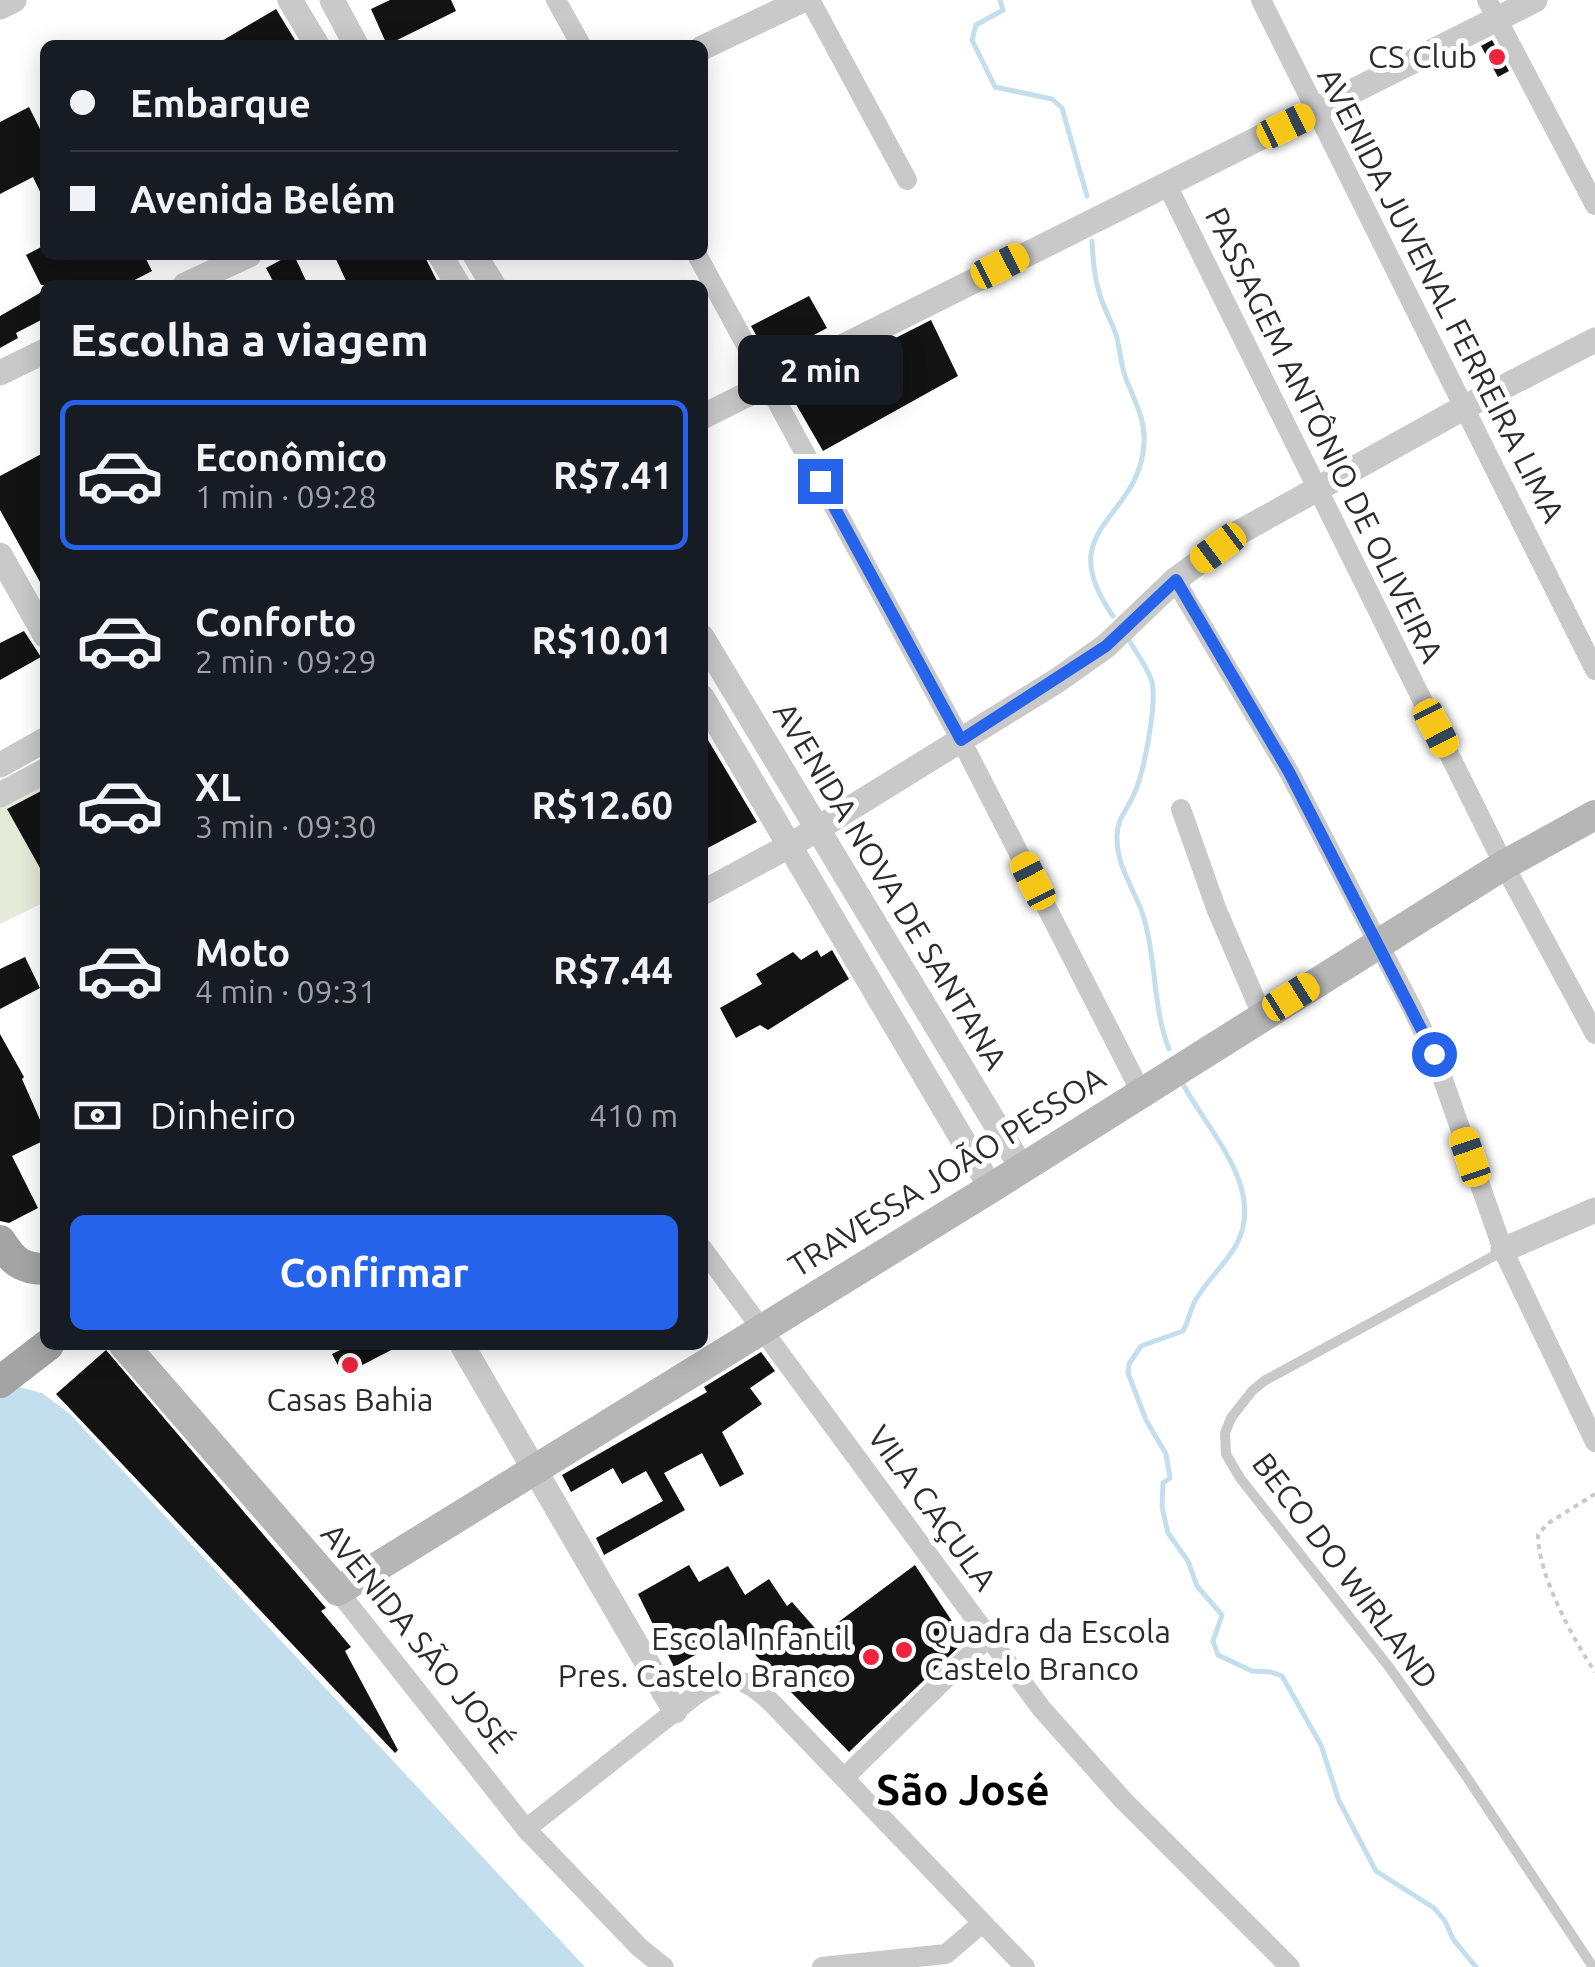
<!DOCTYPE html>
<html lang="pt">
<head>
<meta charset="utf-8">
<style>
	body { margin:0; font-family:Ubuntu,sans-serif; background:#20242c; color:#f1f3f6; height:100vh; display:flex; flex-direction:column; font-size:38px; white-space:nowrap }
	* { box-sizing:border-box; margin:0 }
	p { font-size:32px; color:#9ea1a6 }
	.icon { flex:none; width:55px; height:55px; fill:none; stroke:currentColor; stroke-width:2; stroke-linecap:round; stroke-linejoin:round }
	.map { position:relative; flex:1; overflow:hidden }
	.sheet { position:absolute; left:40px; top:280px; width:668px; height:1070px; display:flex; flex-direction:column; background:#171b24; border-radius:15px; box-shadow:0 5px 25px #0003 }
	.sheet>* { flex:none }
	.hud { position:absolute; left:40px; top:40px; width:668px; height:220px; border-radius:15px; box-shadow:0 5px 25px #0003; display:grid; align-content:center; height:220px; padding:0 30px; background:#171b24 }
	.end { position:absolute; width:45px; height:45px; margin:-22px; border:12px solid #2563eb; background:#fff; box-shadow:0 0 0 5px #fff }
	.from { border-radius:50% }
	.bubble { position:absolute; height:70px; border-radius:15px; background:#171b24; box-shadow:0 5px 25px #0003; font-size:32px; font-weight:600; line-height:70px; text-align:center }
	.car { position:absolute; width:30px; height:60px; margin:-30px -15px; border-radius:12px; box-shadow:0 0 8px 2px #0007; background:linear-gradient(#f5c518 24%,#345 0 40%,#f5c518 0 76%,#345 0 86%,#f5c518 0) }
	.hud b { display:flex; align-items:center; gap:35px; height:95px; font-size:38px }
	.hud b+b { border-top:2px solid #363941 }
	.hud i { width:25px; height:25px; background:#f1f3f6 }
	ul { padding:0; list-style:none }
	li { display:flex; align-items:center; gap:30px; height:150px; margin:0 20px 15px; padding:0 10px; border:5px solid transparent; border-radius:15px }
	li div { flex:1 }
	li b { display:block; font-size:38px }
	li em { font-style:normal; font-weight:600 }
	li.on { border-color:#2563eb }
	li>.icon { width:90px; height:90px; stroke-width:1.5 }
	h2 { padding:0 30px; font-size:45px; line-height:120px }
	.pay { display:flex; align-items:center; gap:25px; height:110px; padding:0 30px; font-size:38px }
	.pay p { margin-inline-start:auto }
	.cta { display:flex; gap:20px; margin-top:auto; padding:20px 30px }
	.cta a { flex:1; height:115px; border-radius:15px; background:#2563eb; color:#fff; font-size:40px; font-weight:600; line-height:115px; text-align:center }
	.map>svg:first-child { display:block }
	.green { fill:#e4ebd9 }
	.water { fill:#c3dfed }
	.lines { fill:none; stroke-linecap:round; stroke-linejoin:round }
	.stream { stroke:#c3dfed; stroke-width:5 }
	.building { fill:#131313 }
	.path { stroke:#c9c9c9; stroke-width:4; stroke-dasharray:5 5; stroke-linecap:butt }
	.service { stroke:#c9c9c9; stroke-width:10 }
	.minor { stroke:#c9c9c9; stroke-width:20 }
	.tertiary { stroke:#c9c9c9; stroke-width:25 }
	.secondary { stroke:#b6b6b6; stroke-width:30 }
	.primary { stroke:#a4a4a4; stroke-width:32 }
	.route { stroke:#2563eb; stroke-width:12 }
	.poi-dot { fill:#ef233e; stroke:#fff; stroke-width:4 }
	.labels { text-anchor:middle; stroke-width:10; stroke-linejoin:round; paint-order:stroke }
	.poi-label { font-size:32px; fill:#2c2c2c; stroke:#fff; text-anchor:end }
	.street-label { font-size:32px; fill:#2c2c2c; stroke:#fff }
	.district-label { font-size:42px; font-weight:bold; fill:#000; stroke:#fff }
</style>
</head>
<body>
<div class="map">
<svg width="1595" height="1967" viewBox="0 0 1595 1967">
	<rect width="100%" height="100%" fill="#fff"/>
	<path class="green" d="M45,780v122l-45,22v-119z"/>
	<path class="water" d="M0,1373l8,11 34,9 28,21 515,553h-585z"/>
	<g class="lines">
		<g class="stream">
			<path d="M1000,0l3,10 -27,15 -4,15 23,47 57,12 10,9 25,88"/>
			<path d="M1092,241c1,19 2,36 8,54 4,15 13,28 17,43 3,13 4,26 8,38 8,22 21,43 19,67 -4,78 -94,83 -31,173"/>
			<path d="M1130,642c8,13 18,26 22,40 5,22 -8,91 -18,112 -6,15 -17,24 -17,42 -1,30 17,52 26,79 14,44 9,91 26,134"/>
			<path d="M1184,1086c25,46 84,105 51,161 -11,19 -30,35 -41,56 -4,9 -6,19 -11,28l-42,15 -12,18 -1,9 18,47 20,34 4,24 -7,5 -1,24 6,26 20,28 9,25 25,29 -9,26 5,14 34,16 19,1 11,4 39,69 18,56 37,70 58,37 11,13 8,18 23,28"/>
		</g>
	</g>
	<g class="building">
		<path d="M390,0h61l5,11 -69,34 -16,-36z"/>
		<path d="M276,9l22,36h-83z"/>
		<path d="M1492,40l17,31 -11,6 -17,-31z"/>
		<path d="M29,107l16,32v63l-12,-25 -33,17v-72z"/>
		<path d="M45,245v10h99l8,16 -27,14h-84l-15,-30z"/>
		<path d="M290,255h4l14,30h-33l-9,-17z"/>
		<path d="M334,255h90l15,30h-91z"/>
		<path d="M45,290v28l-29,15 2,5 -18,10v-32z"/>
		<path d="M809,296l18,32 -58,31 -18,-33z"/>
		<path d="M931,320l27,56 -135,75 -34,-59z"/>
		<path d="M45,452v139l-45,-81v-34z"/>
		<path d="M24,631l17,26 -41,23v-37z"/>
		<path d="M702,730l55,92 -55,29z"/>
		<path d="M45,789v88l-38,-68z"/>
		<path d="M817,950l4,7 11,-7 17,29 -81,51 -8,-5 -24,13 -16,-30 42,-24 -6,-10 37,-22 8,8z"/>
		<path d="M25,957l15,31 -40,21v-40z"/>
		<path d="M0,1034l24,43 -2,2 23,52v9l-33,16 26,52 -29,15 -9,-2z"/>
		<path d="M350,1345h51l-58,30 -11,-21z"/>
		<path d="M106,1350l220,258 -5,3 30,36 -6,4 53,99 -3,3 -339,-359z"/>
		<path d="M761,1352l14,19 -25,17 12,16 -40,28 22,42 -24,13 -18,-34 -38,20 21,37 -81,45 -8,-17 67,-37 -17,-30 -24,13 -9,-16 -42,24 -9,-17 145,-83 -3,-5z"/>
		<path d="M689,1565l10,17 29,-16 17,29 24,-16 18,27 5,-4 29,33 94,-70 50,76 -116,111 -115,-119 -60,34 -36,-73z"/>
	</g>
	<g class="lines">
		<path class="path" d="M1595,1494l-48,30 -9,11c0,40 35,104 57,137"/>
		<path class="service" d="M1501,1252l-237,129 -12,10 -21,27 -6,15 1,21 14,24 149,189 71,100 133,200"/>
		<g class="minor">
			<path d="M556,0l25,45"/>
			<path d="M810,0l97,180"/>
			<path d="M1261,0l334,670"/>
			<path d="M1487,0l108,205"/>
			<path d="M1166,183l338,682 91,169"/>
			<path d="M697,255l264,485 180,352"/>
			<path d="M1175,580l114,192 124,238 21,44 69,196 92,192"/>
			<path d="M1181,809l35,99 46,107"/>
			<path d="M702,1248l339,460 82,92 167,167"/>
			<path d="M338,1591l188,238 113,118 25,20"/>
			<path d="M844,1778l144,-141"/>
			<path d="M526,1829l171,-135c34,-22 46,-18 75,9l253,264"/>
			<path d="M822,1967l124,-13 35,-30"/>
		</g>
		<g class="tertiary">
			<path d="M290,0l27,45"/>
			<path d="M332,0l24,45"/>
			<path d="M0,7l14,-7"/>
			<path d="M702,48l101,-48"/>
			<path d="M440,255l18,30"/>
			<path d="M475,255l18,30"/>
			<path d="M185,285l64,-30"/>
			<path d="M0,373l45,-22"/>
			<path d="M702,417l833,-417"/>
			<path d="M0,555l45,80"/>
			<path d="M702,637l320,531"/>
			<path d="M702,697l289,491"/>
			<path d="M0,765l45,-25"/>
			<path d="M0,795l45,-24"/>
			<path d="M702,893l89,-48 267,-165 48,-34 69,-66 65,-48 223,-124 132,-68"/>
			<path d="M1503,1250l92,-40"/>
			<path d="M462,1345l213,366"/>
		</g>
		<path class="secondary" d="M124,1345l214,246 653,-403 513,-323 91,-50"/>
		<g class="primary">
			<path d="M0,1241c12,19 21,28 45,28"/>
			<path d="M0,1382l48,-37"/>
		</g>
	</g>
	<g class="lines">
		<path class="route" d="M820,481l141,259 145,-94 70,-66 113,192 145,282"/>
	</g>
	<g class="poi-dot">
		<circle cx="1497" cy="57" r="10"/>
		<circle cx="350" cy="1365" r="10"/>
		<circle cx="904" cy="1650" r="10"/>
		<circle cx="871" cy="1657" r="10"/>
	</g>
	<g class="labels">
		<g class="poi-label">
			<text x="1477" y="68">CS Club</text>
			<text x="350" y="1411" text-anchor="middle">Casas Bahia</text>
			<text x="924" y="1643" text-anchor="start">Quadra da Escola<tspan x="924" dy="37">Castelo Branco</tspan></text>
			<text x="851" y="1650">Escola Infantil<tspan x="851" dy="37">Pres. Castelo Branco</tspan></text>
		</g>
		<g class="street-label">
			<text transform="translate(1441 295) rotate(63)" y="11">AVENIDA JUVENAL FERREIRA LIMA</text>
			<text transform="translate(1324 435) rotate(64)" y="11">PASSAGEM ANTÔNIO DE OLIVEIRA</text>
			<text transform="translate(890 886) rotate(59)" y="11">AVENIDA NOVA DE SANTANA</text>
			<text transform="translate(947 1172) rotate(-32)" y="11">TRAVESSA JOÃO PESSOA</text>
			<text transform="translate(932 1508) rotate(54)" y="11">VILA CAÇULA</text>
			<text transform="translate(1345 1571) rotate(53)" y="11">BECO DO WIRLAND</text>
			<text transform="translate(417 1638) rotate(51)" y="11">AVENIDA SÃO JOSÉ</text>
		</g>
		<g class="district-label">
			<text x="963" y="1805">São José</text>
		</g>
	</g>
</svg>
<i class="end from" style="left:1434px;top:1054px"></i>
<i class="end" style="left:820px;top:481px"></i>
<div class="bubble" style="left:738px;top:335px;width:165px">2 min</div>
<i class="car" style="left:1286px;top:126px;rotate:64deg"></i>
<i class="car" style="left:1000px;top:266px;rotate:63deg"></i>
<i class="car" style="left:1218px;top:548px;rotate:233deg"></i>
<i class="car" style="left:1436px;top:728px;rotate:153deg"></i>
<i class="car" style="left:1033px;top:881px;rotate:333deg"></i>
<i class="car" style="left:1291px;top:997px;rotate:58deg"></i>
<i class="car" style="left:1470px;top:1157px;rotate:341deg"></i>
<div class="hud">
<b><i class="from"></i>Embarque</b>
<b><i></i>Avenida Belém</b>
</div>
<section class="sheet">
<h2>Escolha a viagem</h2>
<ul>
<li class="on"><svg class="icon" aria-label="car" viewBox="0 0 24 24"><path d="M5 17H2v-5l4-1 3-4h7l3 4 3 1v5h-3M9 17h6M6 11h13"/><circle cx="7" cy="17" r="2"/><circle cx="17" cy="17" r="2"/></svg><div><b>Econômico</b><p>1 min · 09:28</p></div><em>R$7.41</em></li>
<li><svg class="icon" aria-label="car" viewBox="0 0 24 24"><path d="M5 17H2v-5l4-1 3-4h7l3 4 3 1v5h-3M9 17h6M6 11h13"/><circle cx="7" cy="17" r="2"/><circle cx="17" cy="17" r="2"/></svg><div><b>Conforto</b><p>2 min · 09:29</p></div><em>R$10.01</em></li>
<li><svg class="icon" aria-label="car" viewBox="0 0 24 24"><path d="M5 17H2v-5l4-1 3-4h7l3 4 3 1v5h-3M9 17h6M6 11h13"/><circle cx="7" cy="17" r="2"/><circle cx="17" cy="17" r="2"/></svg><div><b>XL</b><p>3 min · 09:30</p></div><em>R$12.60</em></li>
<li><svg class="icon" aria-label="car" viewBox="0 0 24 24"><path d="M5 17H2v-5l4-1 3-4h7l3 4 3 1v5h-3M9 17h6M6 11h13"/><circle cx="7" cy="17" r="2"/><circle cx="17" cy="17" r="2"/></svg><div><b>Moto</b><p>4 min · 09:31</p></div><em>R$7.44</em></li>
</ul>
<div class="pay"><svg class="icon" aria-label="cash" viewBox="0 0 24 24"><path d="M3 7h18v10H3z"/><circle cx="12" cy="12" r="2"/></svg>Dinheiro<p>410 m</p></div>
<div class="cta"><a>Confirmar</a></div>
</section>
</div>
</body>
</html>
